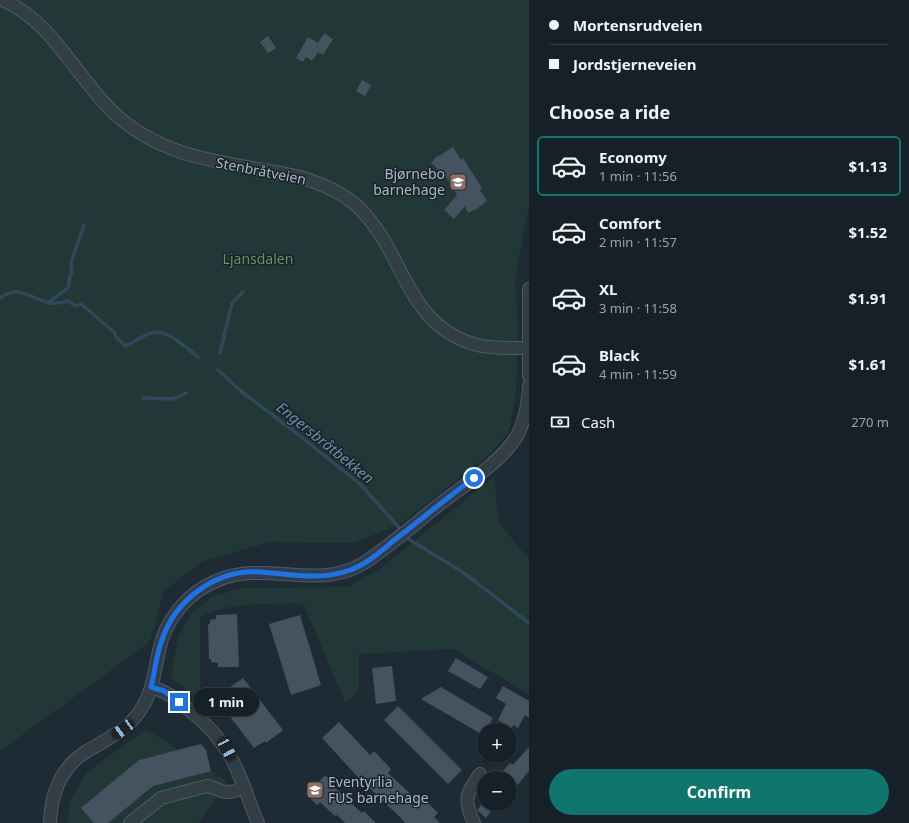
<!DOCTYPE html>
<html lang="en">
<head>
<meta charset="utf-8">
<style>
	body { margin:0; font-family:"Noto Sans",sans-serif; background:#232d34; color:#f1f3f6; height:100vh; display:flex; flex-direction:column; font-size:15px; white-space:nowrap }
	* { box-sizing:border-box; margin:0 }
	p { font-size:13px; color:#9ea3a8 }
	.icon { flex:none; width:22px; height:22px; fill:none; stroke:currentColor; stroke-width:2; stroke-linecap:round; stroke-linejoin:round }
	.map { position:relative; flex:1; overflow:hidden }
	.side { display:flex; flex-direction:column; background:#162028; width:380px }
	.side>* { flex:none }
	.banner { display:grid; align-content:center; height:88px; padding:0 20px; background:#162028 }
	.controls { position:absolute; left:477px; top:723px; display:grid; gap:8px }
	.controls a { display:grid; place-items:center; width:40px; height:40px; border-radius:50%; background:#162028; box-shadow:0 1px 3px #0004,0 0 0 1px #353e45; font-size:20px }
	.end { position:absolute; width:18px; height:18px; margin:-9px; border:5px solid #1a73e8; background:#fff; box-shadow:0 0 0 2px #fff }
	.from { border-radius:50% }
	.bubble { position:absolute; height:28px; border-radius:14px; background:#162028; box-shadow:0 1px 3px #0004,0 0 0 1px #353e45; font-size:13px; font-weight:700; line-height:28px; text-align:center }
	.car { position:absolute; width:12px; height:24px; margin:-12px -6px; border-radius:5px; box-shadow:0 0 3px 1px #0007; background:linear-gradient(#222 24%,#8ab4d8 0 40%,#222 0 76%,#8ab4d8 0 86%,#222 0) }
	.banner b { display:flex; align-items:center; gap:14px; height:38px; font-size:15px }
	.banner b+b { border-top:1px solid #353e45 }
	.banner i { width:10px; height:10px; background:#f1f3f6 }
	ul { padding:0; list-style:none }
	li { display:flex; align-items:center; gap:12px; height:60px; margin:0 8px 6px; padding:0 12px; border:2px solid transparent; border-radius:6px }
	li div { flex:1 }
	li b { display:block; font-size:15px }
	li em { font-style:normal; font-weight:700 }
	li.on { border-color:#0f766e }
	li>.icon { width:36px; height:36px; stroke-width:1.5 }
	h2 { padding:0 20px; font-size:18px; line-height:48px }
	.pay { display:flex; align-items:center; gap:10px; height:44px; padding:0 20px; font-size:15px }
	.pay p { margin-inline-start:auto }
	.cta { display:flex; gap:8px; margin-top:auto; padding:8px 20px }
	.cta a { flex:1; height:46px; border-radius:24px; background:#0f766e; color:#fff; font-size:16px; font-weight:700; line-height:46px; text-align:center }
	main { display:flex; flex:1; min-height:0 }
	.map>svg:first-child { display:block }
	.green { fill:#213837 }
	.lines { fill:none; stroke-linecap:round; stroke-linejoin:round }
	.stream { stroke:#30485b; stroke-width:3.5 }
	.building { fill:#44535f }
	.minor-casing { stroke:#4f5b64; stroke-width:14 }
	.minor { stroke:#323d46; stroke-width:12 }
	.route { stroke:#1a73e8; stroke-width:5 }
	.labels { text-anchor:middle; stroke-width:3; stroke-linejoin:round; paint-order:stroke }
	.street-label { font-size:14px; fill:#abb8c3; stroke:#18222a }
	.poi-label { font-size:14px; fill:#abb8c3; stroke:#18222a; text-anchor:end }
	.park-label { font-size:14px; fill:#639367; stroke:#18222a }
	.water-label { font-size:15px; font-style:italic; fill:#6b8ea8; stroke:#18222a }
</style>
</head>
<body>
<main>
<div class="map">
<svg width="529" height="823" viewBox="0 0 529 823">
	<rect width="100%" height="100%" fill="#1e2b35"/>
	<g class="green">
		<path d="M0,0h529v205l-14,74 3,51 -2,64 -7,38 -19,22 -91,71 -46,18 -83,-1 -69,20 -37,29 -14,51 -150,109z"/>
		<path d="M494,477l5,46 30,36v135l-76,-45 -94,5v37l-14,11 -42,-99c-23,1 -87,-1 -103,15v83l-29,-24 7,-40 12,-22 21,-18 31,-9 106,-1 33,-19z"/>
		<path d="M146,729l81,52 -28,42h-131l1,-19 17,-31z"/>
	</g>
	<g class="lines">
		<g class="stream">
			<path d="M0,298c19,-15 32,2 51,5 5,1 12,-1 17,-2l8,5 5,-2 33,28 3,6 8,8c8,-3 16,-9 23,-12 19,-7 37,13 50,23"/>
			<path d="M49,302l19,-14 2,-12 2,-3 -1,-10 13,-38"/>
			<path d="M220,353l12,-50 11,-11"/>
			<path d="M218,370l24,22 49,37 69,55 50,56 54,33 65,50"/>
			<path d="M143,398l30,1 13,-6"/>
		</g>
	</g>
	<g class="building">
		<path d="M324,33l9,6 -10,16 -5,-3 -6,9 -6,-4 -3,5 -7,-4 12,-21 10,6z"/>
		<path d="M268,36l8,12 -8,5 -8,-11z"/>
		<path d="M362,80l9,5 -6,11 -9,-5z"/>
		<path d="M453,147l8,13 2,-2 19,30 -2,2 7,11 -13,10 -1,-1 -5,3 -3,-7 -11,13 -10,-9 13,-15 -12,-20 -14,-12 7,-8 1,1z"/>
		<path d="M237,614l2,53h-21v-4l-7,-1v-3h-2l-1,-35h2v-4l6,-1v-4z"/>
		<path d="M300,615l21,70 -30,10 -22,-71z"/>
		<path d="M456,658l32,19 -8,12 -32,-18z"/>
		<path d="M392,666l4,35 -20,3 -4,-36z"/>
		<path d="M243,678l40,52 -17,13 -1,-2 -11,7 -35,-46 9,-8 -2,-4z"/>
		<path d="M503,686l26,15v17l-4,-3 -7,13 -5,-3 -1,3 -14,-8 8,-16 -10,-6z"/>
		<path d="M441,687l52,31 -7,12h-2l-1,5 -62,-36z"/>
		<path d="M398,706l64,64 -14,14 -64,-64z"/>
		<path d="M339,722l31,33 4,-4 17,18 -3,4 28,26 4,-4 18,18 -4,4 6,6h-34l-51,-49 -33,-36z"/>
		<path d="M201,744l5,6 5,21 -58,15 -45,37h-14l-13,-15 58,-48z"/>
		<path d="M529,747v24l-19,23v-16h-13l13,-15 3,2z"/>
		<path d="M325,775l8,8 -1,2 30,28 2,-2 12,12h-31l-8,-8 -2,1 -15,-14 -3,3 -10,-10z"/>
		<path d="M484,802v2h13l-11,14 -9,-8z"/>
	</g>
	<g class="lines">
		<defs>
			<g id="minor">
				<path d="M3,0c51,23 72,76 111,113 54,50 119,49 186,64 23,7 47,17 63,35 43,46 44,114 114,133 16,4 35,3 52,3"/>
				<path d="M529,289v87"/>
				<path d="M151,687c17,5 24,12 37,22 25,20 40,38 52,68 7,15 11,31 18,46"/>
				<path d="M50,823c1,-30 11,-56 37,-72 21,-12 44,-23 56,-45 10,-17 12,-37 16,-55 6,-31 28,-58 57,-70 49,-22 100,11 148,-18 27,-18 52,-40 77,-60 24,-18 58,-40 74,-64 10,-16 13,-34 14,-53"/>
				<path d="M130,823l31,-25 46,-12c7,1 12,5 19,6 6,1 13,-3 18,-5"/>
				<path d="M474,823c-11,-23 -8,-29 6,-49"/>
			</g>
		</defs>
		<use href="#minor" class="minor-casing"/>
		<use href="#minor" class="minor"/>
	</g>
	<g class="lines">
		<path class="route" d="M179,702l-15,-11 -13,-4c4,-15 5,-32 11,-47 13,-40 54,-71 98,-68 30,2 61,9 90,-2 18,-6 33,-21 47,-32 26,-20 51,-41 77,-60"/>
	</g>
	<defs>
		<symbol id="school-square" viewBox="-11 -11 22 22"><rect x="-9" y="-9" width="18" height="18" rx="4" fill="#8d6e63" stroke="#18222a"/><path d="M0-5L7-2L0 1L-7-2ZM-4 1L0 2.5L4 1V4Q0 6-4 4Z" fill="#fff"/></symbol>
	</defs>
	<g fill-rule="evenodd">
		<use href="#school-square" x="448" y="172" width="20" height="20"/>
		<use href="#school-square" x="305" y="780" width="20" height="20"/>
	</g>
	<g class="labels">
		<g class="street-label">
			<text transform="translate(261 171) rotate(11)" y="5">Stenbråtveien</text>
		</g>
		<g class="poi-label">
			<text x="445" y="179">Bjørnebo<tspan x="445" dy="16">barnehage</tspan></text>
			<text x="328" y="787" text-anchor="start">Eventyrlia<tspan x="328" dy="16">FUS barnehage</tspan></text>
		</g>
		<g class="park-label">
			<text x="258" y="264">Ljansdalen</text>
		</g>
		<g class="water-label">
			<text transform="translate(325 443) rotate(39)" y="5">Engersbråtbekken</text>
		</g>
	</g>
</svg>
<div class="controls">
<a>+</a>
<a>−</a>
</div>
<i class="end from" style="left:474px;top:478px"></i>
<i class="end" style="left:179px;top:702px"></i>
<div class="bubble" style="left:193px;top:688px;width:66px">1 min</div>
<i class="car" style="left:123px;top:729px;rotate:234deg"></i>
<i class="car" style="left:227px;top:749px;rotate:152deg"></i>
</div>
<section class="side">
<div class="banner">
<b><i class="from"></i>Mortensrudveien</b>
<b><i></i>Jordstjerneveien</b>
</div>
<h2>Choose a ride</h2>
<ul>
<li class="on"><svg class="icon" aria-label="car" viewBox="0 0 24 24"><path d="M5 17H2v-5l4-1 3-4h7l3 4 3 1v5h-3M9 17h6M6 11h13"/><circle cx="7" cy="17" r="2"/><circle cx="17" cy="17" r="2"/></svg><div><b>Economy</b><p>1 min · 11:56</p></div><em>$1.13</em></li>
<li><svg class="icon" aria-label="car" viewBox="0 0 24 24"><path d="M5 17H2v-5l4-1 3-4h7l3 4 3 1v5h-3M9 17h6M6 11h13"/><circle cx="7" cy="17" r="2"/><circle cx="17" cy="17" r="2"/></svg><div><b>Comfort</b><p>2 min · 11:57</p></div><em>$1.52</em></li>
<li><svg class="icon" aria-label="car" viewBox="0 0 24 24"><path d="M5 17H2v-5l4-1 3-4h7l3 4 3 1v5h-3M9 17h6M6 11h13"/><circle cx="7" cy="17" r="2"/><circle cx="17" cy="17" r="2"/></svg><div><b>XL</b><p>3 min · 11:58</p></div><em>$1.91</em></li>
<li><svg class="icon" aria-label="car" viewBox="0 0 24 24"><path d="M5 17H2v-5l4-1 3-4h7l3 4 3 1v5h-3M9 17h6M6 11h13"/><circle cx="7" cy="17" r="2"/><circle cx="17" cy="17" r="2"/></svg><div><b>Black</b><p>4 min · 11:59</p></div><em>$1.61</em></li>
</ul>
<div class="pay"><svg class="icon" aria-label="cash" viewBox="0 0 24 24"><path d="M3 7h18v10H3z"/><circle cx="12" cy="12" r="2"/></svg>Cash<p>270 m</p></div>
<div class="cta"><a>Confirm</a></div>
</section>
</main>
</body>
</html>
